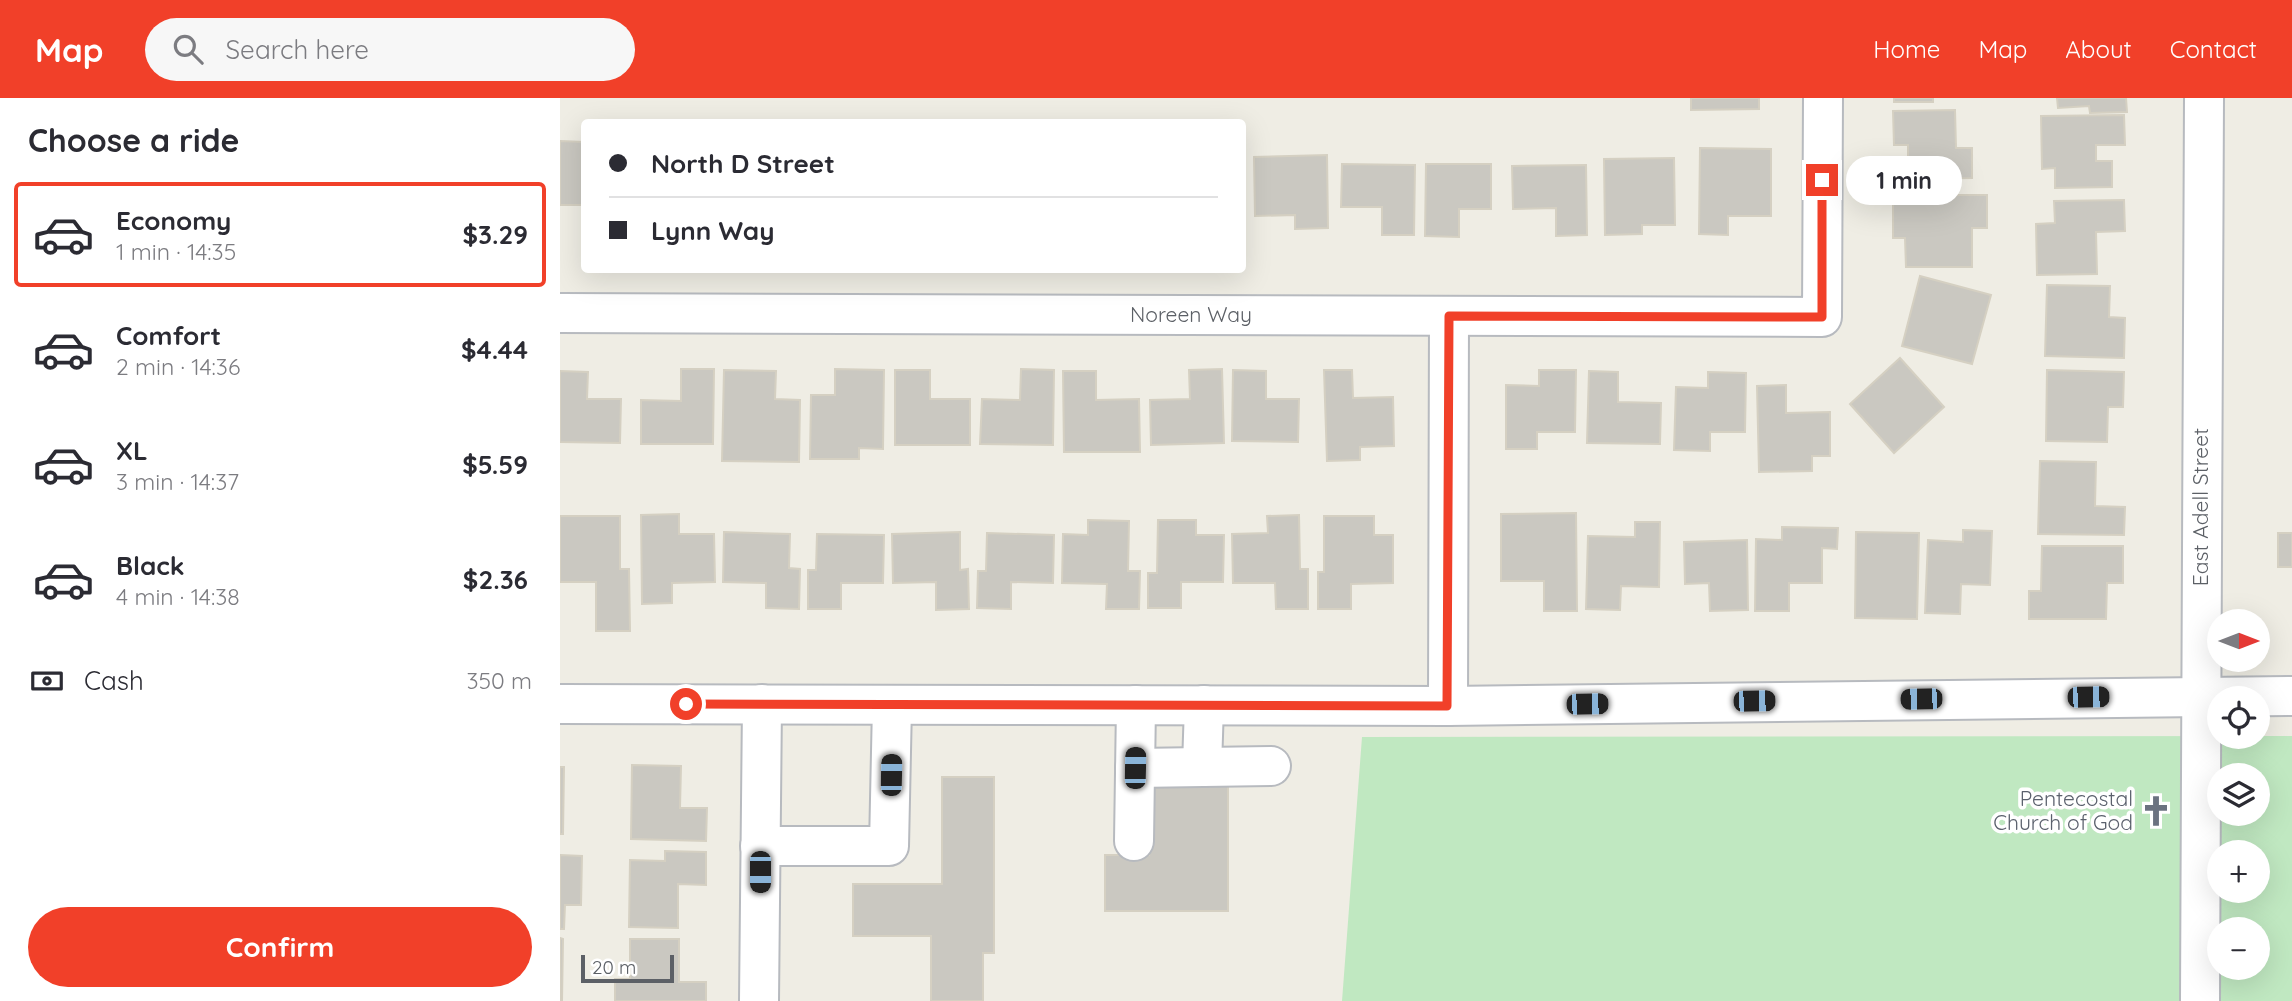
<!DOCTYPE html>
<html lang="en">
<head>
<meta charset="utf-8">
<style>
	body { margin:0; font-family:Quicksand,sans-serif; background:#f7f7f7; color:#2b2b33; height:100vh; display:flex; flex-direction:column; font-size:26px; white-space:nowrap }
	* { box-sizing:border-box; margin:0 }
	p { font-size:23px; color:#7c7c81 }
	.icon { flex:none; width:38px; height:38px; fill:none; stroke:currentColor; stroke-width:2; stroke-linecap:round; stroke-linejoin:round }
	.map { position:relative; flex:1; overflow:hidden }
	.sheet { display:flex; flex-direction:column; background:#fff; width:560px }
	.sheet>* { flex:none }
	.banner { position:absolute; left:21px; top:21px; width:665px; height:154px; border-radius:7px; box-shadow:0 7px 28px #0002; display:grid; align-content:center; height:154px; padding:0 28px; background:#fff }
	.needle { width:46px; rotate:90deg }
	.controls { position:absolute; left:1647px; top:511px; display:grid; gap:14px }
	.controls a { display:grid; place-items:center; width:63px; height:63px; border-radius:50%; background:#fff; box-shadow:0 7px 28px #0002; font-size:35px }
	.scale { position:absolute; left:21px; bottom:18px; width:93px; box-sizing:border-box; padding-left:7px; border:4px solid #5c6066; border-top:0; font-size:19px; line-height:24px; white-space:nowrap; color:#5c6066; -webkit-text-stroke:5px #fff; paint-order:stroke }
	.end { position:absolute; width:32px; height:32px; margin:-16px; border:9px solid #f14029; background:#fff; box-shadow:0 0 0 4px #fff }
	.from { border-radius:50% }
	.bubble { position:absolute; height:49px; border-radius:24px; background:#fff; box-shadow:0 7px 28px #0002; font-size:23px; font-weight:800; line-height:49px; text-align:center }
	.car { position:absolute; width:21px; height:42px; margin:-21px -10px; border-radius:9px; box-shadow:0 0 5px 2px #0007; background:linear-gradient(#222 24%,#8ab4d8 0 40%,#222 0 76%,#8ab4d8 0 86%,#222 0) }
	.banner b { display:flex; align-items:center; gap:24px; height:66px; font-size:26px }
	.banner b+b { border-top:2px solid #e1e1e2 }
	.banner i { width:18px; height:18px; background:#2b2b33 }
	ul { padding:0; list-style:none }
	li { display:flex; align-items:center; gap:21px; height:105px; margin:0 14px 10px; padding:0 14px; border:4px solid transparent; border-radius:7px }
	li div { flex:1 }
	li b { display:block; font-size:26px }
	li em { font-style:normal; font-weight:800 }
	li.current { border-color:#f14029 }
	li>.icon { width:63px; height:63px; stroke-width:1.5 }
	h2 { padding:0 28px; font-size:32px; line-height:84px }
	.pay { display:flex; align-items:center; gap:18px; height:77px; padding:0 28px; font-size:26px }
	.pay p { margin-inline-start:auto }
	.cta { display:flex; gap:14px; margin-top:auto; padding:14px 28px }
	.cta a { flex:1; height:80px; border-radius:42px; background:#f14029; color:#fff; font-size:28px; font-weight:800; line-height:80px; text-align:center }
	header { display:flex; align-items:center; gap:42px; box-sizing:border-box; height:98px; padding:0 35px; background:#f14029; color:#fff }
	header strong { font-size:33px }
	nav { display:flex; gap:38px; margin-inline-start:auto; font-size:24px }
	.search { width:490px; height:63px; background:#f7f7f7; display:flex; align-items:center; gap:18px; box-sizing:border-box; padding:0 24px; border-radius:38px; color:#7c7c81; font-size:26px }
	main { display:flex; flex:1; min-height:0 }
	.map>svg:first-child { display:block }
	.green { fill:#c0e8c1; fill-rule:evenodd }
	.building { fill:#cac8c1; stroke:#d5d0c2; stroke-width:2 }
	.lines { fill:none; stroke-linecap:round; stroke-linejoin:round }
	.minor-casing { stroke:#b7babf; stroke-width:42 }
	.minor { stroke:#fff; stroke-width:38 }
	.route { stroke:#f14029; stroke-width:9 }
	.labels { text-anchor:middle; stroke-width:7; stroke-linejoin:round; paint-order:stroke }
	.street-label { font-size:21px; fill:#5c6066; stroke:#fff }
	.worship-label { font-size:21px; fill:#5b616d; stroke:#fff; text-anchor:end }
</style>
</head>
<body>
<header>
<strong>Map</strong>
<div class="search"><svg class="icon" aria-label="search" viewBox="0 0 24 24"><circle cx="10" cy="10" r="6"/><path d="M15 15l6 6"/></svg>Search here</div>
<nav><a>Home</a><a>Map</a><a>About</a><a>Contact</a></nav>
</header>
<main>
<section class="sheet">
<h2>Choose a ride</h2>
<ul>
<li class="current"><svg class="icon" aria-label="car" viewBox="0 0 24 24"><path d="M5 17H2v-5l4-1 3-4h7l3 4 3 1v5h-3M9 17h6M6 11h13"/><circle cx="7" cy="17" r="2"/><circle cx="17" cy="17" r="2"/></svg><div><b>Economy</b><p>1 min · 14:35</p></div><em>$3.29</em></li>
<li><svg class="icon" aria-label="car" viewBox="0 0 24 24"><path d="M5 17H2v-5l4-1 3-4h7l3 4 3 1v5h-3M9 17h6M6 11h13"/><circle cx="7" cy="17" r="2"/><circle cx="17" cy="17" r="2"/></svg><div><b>Comfort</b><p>2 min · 14:36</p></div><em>$4.44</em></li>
<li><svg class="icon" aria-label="car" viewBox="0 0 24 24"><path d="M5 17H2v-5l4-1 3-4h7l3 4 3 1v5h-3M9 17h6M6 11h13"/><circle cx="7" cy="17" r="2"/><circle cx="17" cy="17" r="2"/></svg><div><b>XL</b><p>3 min · 14:37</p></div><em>$5.59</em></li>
<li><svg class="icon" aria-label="car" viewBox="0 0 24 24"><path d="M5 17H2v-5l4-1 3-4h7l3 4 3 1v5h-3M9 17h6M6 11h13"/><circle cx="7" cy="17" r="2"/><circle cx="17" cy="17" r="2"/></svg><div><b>Black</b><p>4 min · 14:38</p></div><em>$2.36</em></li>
</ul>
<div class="pay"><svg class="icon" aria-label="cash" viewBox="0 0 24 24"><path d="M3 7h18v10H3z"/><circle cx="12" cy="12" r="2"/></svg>Cash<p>350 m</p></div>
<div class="cta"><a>Confirm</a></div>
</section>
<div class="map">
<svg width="1732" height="903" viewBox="0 0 1732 903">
	<rect width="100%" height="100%" fill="#efede4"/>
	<path class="green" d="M1732,638v265h-950l20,-264zM1659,677h39v39h-39zM1659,754h39v39h-39zM1659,831h39v39h-39z"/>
	<g class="building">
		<path d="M1131,0h68v11l-68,1z"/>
		<rect x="1334" y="0" width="39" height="4"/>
		<path d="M1497,0h69l1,14 -37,1 -1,-7 -31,2z"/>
		<path d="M1395,12l1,38h16v30l-64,1v-34h-14l-1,-34z"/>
		<path d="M1564,17l1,30h-29v16h16v26l-57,1v-20l-13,1 -1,-53z"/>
		<path d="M0,43l24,1v63h-24z"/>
		<path d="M1140,50l71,1v67h-43v19l-29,-1z"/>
		<path d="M767,57l1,73 -33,1v-14l-40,1 -1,-59z"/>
		<path d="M1114,60l1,67h-33v9l-37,1 -1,-76z"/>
		<path d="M782,66l73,1 -1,70h-32v-28h-41z"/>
		<path d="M866,66h65v45h-32v28l-34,-1z"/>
		<path d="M1026,67l1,70 -31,1v-28l-43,1 -1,-43z"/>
		<path d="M1333,97h94v33h-15v39h-66l-1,-29h-12z"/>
		<path d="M1564,102l1,31 -29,1 1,42 -60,1 -1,-51 19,-1 -1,-22z"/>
		<path d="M1360,178l71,19 -19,69 -70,-18z"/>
		<path d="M1487,187l63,1 -1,31 16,1 -1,40 -79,-2z"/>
		<path d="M1340,260l44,49 -50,46 -44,-49z"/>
		<path d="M121,271h33l-1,75h-72v-44l40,1z"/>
		<path d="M275,271l49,1 -1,79 -24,-1v11h-49l1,-64h24z"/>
		<path d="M461,271l33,1 -1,75 -73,-1 2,-45 38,1z"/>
		<path d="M662,271l2,74 -73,2 -1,-45 40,-1 -1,-29z"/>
		<path d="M164,272l52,1 -1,28 25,1 -1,62 -77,-1z"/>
		<path d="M335,272h35v29h40v46h-75z"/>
		<path d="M673,272l33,1v28h33l-1,43 -66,-1z"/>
		<path d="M764,272h28l1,28 40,-1 1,49 -34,1v13l-33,1z"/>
		<path d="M979,272h37l-1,62h-38v17h-31v-64l33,1z"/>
		<path d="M1487,272l77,2 -1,35h-15l-1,35 -61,-1z"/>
		<path d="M0,273l28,1 -1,27h34l-1,44 -60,-1z"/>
		<path d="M503,273h33v29l43,-1 1,53h-76z"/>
		<path d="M1029,273l29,1v30l43,1 -1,41 -73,-1z"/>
		<path d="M1148,274l38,1 -1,59h-35v19l-36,-1 2,-63 32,1z"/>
		<path d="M1226,287v28l44,-1v44h-18v15l-53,1 -2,-86z"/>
		<path d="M1480,363l56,1 -1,44 30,1 -1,28 -86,-1z"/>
		<path d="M1016,415l1,98h-33v-30h-43v-67z"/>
		<path d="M119,416v20h35l1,48 -43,1v20l-30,1 -1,-89z"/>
		<path d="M739,417l1,54h8v40h-32l-1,-26h-42l-1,-49 36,-1 -1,-17z"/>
		<path d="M0,418h60v53h9l1,62h-34v-49h-36z"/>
		<path d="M764,418h50v19h19v48l-42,1v25h-33v-37h6z"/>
		<path d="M528,422l41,1 -1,50h12l-1,38h-33l1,-25 -45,-1 1,-49 25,1z"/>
		<path d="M598,422h38v15h28l-1,47h-42v26h-33v-35h9z"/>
		<path d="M1075,424h25l-1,65 -38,-1 -1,24 -34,-1 2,-73 47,1z"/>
		<path d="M1222,429l56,1 -1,21 -15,-1v35h-33v28h-34l1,-72 26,1z"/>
		<path d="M1403,432l29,1 -2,54 -29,-1 -1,30 -35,-1 3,-73 35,2z"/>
		<path d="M164,434l66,2 -1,34 11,1 -1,40 -33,-1v-25l-43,-1z"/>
		<path d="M400,434v38l8,-1 1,40 -33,1v-28l-43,1 -1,-49z"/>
		<path d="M1296,434l63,1 -2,86 -62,-1z"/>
		<path d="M427,435l67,2 -1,48 -42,-1v27l-34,-1 1,-37h8z"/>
		<rect x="1718" y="435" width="14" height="34"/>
		<path d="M257,436l67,1 -1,48h-42v26h-33v-39h8z"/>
		<path d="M1187,442l1,70 -38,1 -1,-28 -24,1 -1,-42z"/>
		<path d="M1482,448h81v37h-16l-1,36h-77v-28h12z"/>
		<path d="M72,667l49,1 -1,42h27l-1,33 -75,-2z"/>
		<path d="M0,669h4l-1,67h-3z"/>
		<path d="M382,679h52v176h-11v48h-52v-65h-78v-52h89z"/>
		<path d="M589,687h79v126h-123v-56h44z"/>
		<path d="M105,753l41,1v33l-28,-1v44l-49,-1 1,-67 35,1z"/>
		<path d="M0,757l22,1 -1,49h-16l-1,24h-4z"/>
		<path d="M0,840l3,1 -1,62h-2z"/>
		<path d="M70,841h49v43h27v19h-91v-22h15z"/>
	</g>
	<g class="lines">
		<defs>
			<g id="minor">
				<path d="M0,215l1262,4 1,-219"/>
				<path d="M0,606l888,2 844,-10"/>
				<path d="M888,608l1,-390"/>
				<path d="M642,669l2,-62"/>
				<path d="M575,670l136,-2"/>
				<path d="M574,743l2,-136"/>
				<path d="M200,748h129l3,-141"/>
				<path d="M199,903l3,-297"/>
				<path d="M1640,903l4,-903"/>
			</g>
		</defs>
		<use href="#minor" class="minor-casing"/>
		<use href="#minor" class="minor"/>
	</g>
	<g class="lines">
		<path class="route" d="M126,606l761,2 2,-390 373,1v-137"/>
	</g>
	<defs>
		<symbol id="church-bare" viewBox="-9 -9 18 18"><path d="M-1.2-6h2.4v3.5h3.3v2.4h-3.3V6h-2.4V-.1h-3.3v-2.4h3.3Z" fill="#6b7280" stroke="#fff" stroke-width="2.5" paint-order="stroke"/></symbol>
	</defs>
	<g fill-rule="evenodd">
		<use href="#church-bare" x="1574" y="691" width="44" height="44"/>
	</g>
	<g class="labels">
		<g class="street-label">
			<text x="631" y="224">Noreen Way</text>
			<text transform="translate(1641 409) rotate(-90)" y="7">East Adell Street</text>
		</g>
		<g class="worship-label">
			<text x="1573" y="708">Pentecostal<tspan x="1573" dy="24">Church of God</tspan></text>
		</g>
	</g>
</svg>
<div class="controls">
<a><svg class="needle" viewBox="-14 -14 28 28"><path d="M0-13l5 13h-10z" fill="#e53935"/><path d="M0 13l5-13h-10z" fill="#7c7c81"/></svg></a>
<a><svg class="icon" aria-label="locate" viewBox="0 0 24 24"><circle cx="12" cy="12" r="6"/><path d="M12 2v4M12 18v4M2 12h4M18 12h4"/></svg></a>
<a><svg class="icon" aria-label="layers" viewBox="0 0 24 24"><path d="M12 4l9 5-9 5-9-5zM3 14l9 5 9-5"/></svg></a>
<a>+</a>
<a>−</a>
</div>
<div class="scale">20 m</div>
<i class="end from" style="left:126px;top:606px"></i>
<i class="end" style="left:1262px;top:82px"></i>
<div class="bubble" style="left:1286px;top:58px;width:116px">1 min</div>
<i class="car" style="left:1528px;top:599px;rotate:89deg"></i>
<i class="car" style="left:1361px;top:601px;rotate:269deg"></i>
<i class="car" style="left:1194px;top:603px;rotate:89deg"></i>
<i class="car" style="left:1027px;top:606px;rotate:89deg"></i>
<i class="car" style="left:575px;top:670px;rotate:1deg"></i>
<i class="car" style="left:331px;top:677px;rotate:1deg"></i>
<i class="car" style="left:200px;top:774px;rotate:180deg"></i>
<div class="banner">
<b><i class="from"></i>North D Street</b>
<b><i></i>Lynn Way</b>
</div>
</div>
</main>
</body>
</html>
